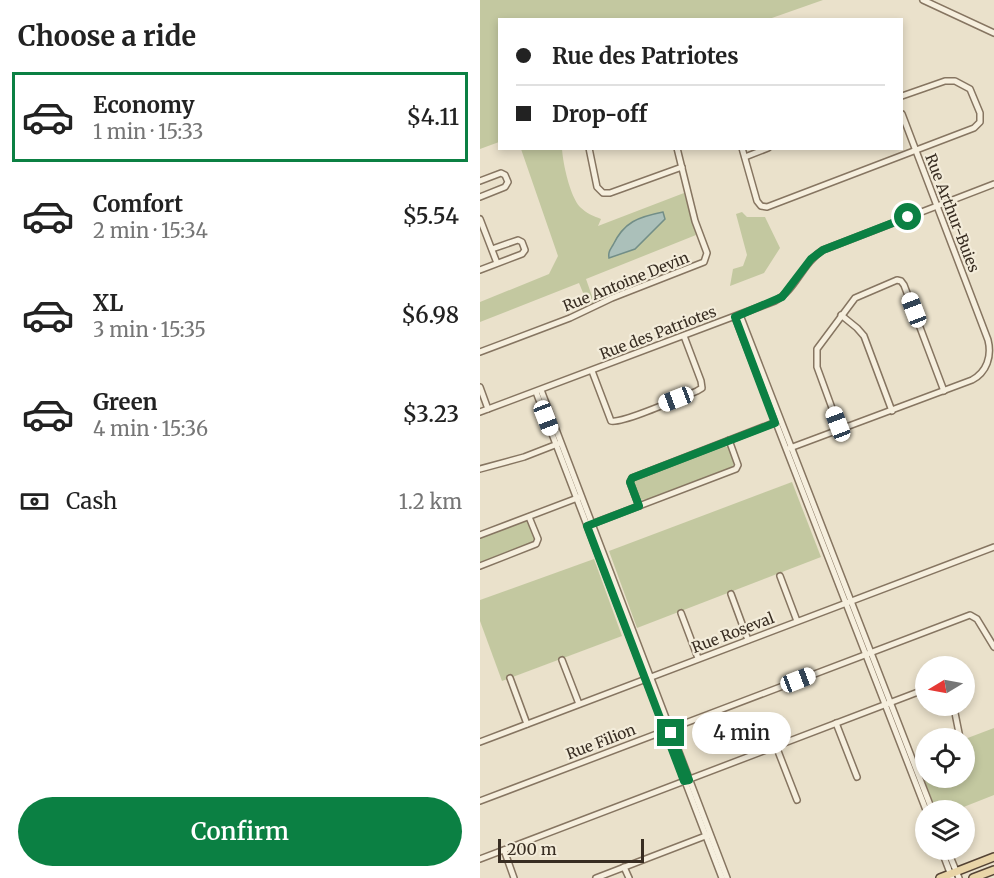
<!DOCTYPE html>
<html lang="en">
<head>
<meta charset="utf-8">
<style>
	body { margin:0; font-family:Merriweather,serif; background:#f2f2f2; color:#222; height:100vh; display:flex; flex-direction:column; font-size:22px; white-space:nowrap }
	* { box-sizing:border-box; margin:0 }
	p { font-size:20px; color:#767676 }
	.icon { flex:none; width:33px; height:33px; fill:none; stroke:currentColor; stroke-width:2; stroke-linecap:round; stroke-linejoin:round }
	.map { position:relative; flex:1; overflow:hidden }
	.drawer { display:flex; flex-direction:column; background:#fff; width:480px }
	.drawer>* { flex:none }
	.guide { position:absolute; left:18px; top:18px; width:405px; height:132px; border-radius:0px; box-shadow:0 3px 9px #0003; display:grid; align-content:center; height:132px; padding:0 18px; background:#fff }
	.needle { width:39px; rotate:260deg }
	.fabs { position:absolute; left:435px; top:656px; display:grid; gap:12px }
	.fabs a { display:grid; place-items:center; width:60px; height:60px; border-radius:50%; background:#fff; box-shadow:0 3px 9px #0003; font-size:30px }
	.scale { position:absolute; left:18px; bottom:15px; width:146px; box-sizing:border-box; padding-left:6px; border:3px solid #382d22; border-top:0; font-size:16px; line-height:21px; white-space:nowrap; color:#382d22; -webkit-text-stroke:4px #f3ecda; paint-order:stroke }
	.end { position:absolute; width:27px; height:27px; margin:-14px; border:8px solid #0b8043; background:#fff; box-shadow:0 0 0 3px #fff }
	.from { border-radius:50% }
	.bubble { position:absolute; height:42px; border-radius:21px; background:#fff; box-shadow:0 3px 9px #0003; font-size:20px; font-weight:600; line-height:42px; text-align:center }
	.car { position:absolute; width:18px; height:36px; margin:-18px -9px; border-radius:8px; box-shadow:0 0 4px 2px #0007; background:linear-gradient(#fff 24%,#345 0 40%,#fff 0 76%,#345 0 86%,#fff 0) }
	.guide b { display:flex; align-items:center; gap:21px; height:57px; font-size:22px }
	.guide b+b { border-top:2px solid #e0e0e0 }
	.guide i { width:15px; height:15px; background:#222 }
	ul { padding:0; list-style:none }
	li { display:flex; align-items:center; gap:18px; height:90px; margin:0 12px 9px; padding:0 6px; border:3px solid transparent; border-radius:0px }
	li div { flex:1 }
	li b { display:block; font-size:22px }
	li em { font-style:normal; font-weight:600 }
	li.on { border-color:#0b8043 }
	li>.icon { width:54px; height:54px; stroke-width:1.5 }
	h2 { padding:0 18px; font-size:27px; line-height:72px }
	.pay { display:flex; align-items:center; gap:15px; height:66px; padding:0 18px; font-size:22px }
	.pay p { margin-inline-start:auto }
	.button { display:flex; gap:12px; margin-top:auto; padding:12px 18px }
	.button a { flex:1; height:69px; border-radius:36px; background:#0b8043; color:#fff; font-size:24px; font-weight:600; line-height:69px; text-align:center }
	main { display:flex; flex:1; min-height:0 }
	.map>svg:first-child { display:block }
	.green { fill:#c3c8a0 }
	.water { fill:#abc0ba; stroke:#728e87; stroke-width:1.5 }
	.lines { fill:none; stroke-linecap:round; stroke-linejoin:round }
	.minor-casing { stroke:#867561; stroke-width:8 }
	.major-casing { stroke:#544334; stroke-width:10 }
	.minor { stroke:#f6efde; stroke-width:5 }
	.major { stroke:#e9d5a8; stroke-width:7 }
	.route { stroke:#0b8043; stroke-width:8 }
	.labels { text-anchor:middle; stroke-width:4.5; stroke-linejoin:round; paint-order:stroke }
	.street-label { font-size:15px; fill:#382d22; stroke:#f3ecda }
</style>
</head>
<body>
<main>
<section class="drawer">
<h2>Choose a ride</h2>
<ul>
<li class="on"><svg class="icon" aria-label="car" viewBox="0 0 24 24"><path d="M5 17H2v-5l4-1 3-4h7l3 4 3 1v5h-3M9 17h6M6 11h13"/><circle cx="7" cy="17" r="2"/><circle cx="17" cy="17" r="2"/></svg><div><b>Economy</b><p>1 min · 15:33</p></div><em>$4.11</em></li>
<li><svg class="icon" aria-label="car" viewBox="0 0 24 24"><path d="M5 17H2v-5l4-1 3-4h7l3 4 3 1v5h-3M9 17h6M6 11h13"/><circle cx="7" cy="17" r="2"/><circle cx="17" cy="17" r="2"/></svg><div><b>Comfort</b><p>2 min · 15:34</p></div><em>$5.54</em></li>
<li><svg class="icon" aria-label="car" viewBox="0 0 24 24"><path d="M5 17H2v-5l4-1 3-4h7l3 4 3 1v5h-3M9 17h6M6 11h13"/><circle cx="7" cy="17" r="2"/><circle cx="17" cy="17" r="2"/></svg><div><b>XL</b><p>3 min · 15:35</p></div><em>$6.98</em></li>
<li><svg class="icon" aria-label="car" viewBox="0 0 24 24"><path d="M5 17H2v-5l4-1 3-4h7l3 4 3 1v5h-3M9 17h6M6 11h13"/><circle cx="7" cy="17" r="2"/><circle cx="17" cy="17" r="2"/></svg><div><b>Green</b><p>4 min · 15:36</p></div><em>$3.23</em></li>
</ul>
<div class="pay"><svg class="icon" aria-label="cash" viewBox="0 0 24 24"><path d="M3 7h18v10H3z"/><circle cx="12" cy="12" r="2"/></svg>Cash<p>1.2 km</p></div>
<div class="button"><a>Confirm</a></div>
</section>
<div class="map">
<svg width="514" height="878" viewBox="0 0 514 878">
	<rect width="100%" height="100%" fill="#eae1cb"/>
	<g class="green">
		<path d="M0,0h343l-54,19 -269,1 -1,122 -19,7z"/>
		<path d="M41,149h41c1,15 8,47 18,58 6,6 13,9 21,12l-3,7 86,-33 12,42 -110,44 8,23 -6,3 -9,-22 -99,39v-20l69,-28 9,-18z"/>
		<path d="M262,212l5,5h18l15,31 -16,25 -34,13 3,-17 10,-3 4,-11 -11,-41z"/>
		<path d="M244,446l4,1 6,17 -2,3 -84,32 -8,1 -6,-16 1,-4z"/>
		<path d="M312,482l29,75 -184,71 -28,-77z"/>
		<path d="M47,521l8,17 -1,4 -54,21v-25z"/>
		<path d="M114,559l28,77 -120,45 -22,-60v-21z"/>
		<path d="M514,728v67l-38,15h-20l-20,-52 9,-4 1,23h38l1,-38z"/>
	</g>
	<path class="water" d="M183,212l2,7 -30,30 -26,9c-1,-6 1,-8 4,-13 11,-23 25,-28 50,-33z"/>
	<g class="lines">
		<defs>
			<g id="minor">
				<path d="M443,0l71,33"/>
				<path d="M109,148l8,39 6,6h7l72,-26"/>
				<path d="M262,148l15,53 4,5 6,1 207,-79 6,-6v-9l-10,-24 -15,-8h-10l-43,15"/>
				<path d="M265,157l23,-9"/>
				<path d="M0,181l21,-8 4,2 3,7 -3,5 -25,10"/>
				<path d="M0,219l17,44"/>
				<path d="M0,270l42,-16 3,-4 -3,-8 -4,-2 -26,9"/>
				<path d="M260,315l192,495"/>
				<path d="M361,315l16,13 7,8 28,75"/>
				<path d="M255,317l191,493"/>
				<path d="M0,352l90,-34 42,-20 92,-36 3,-9 -12,-32 -18,-73"/>
				<path d="M112,371l19,50c11,3 71,-24 86,-30l5,-3 -1,-7 -17,-45"/>
				<path d="M0,387l8,22"/>
				<path d="M61,390l186,488"/>
				<path d="M56,392l186,486"/>
				<path d="M0,412l295,-111c21,-11 27,-38 48,-51l171,-66"/>
				<path d="M360,430l-23,-63v-18l38,-51 42,-18 4,1 3,4 40,106"/>
				<path d="M310,448l182,-68c15,-8 20,-24 16,-40l-86,-226"/>
				<path d="M0,469l44,-12 36,-14"/>
				<path d="M159,506l-9,-24 2,-4 144,-56"/>
				<path d="M109,525l147,-56 2,-4 -9,-25"/>
				<path d="M0,535l100,-38"/>
				<path d="M0,566l56,-22 2,-5 -9,-22"/>
				<path d="M300,576l17,45"/>
				<path d="M251,594l17,46"/>
				<path d="M201,613l17,45"/>
				<path d="M82,660l17,44"/>
				<path d="M30,678l17,46"/>
				<path d="M472,705l3,8 5,25"/>
				<path d="M356,723l21,54"/>
				<path d="M0,742l514,-195"/>
				<path d="M296,746l21,54"/>
				<path d="M0,801l490,-186 7,4 17,28"/>
				<path d="M461,849l11,29"/>
				<path d="M467,849l12,29"/>
				<path d="M24,850l10,28"/>
				<path d="M0,859l446,-170"/>
				<path d="M144,867l5,11"/>
				<path d="M116,878l112,-43"/>
			</g>
			<g id="major">
				<path d="M460,878l54,-21"/>
				<path d="M493,878l21,-8"/>
			</g>
		</defs>
		<use href="#minor" class="minor-casing"/>
		<use href="#major" class="major-casing"/>
		<use href="#minor" class="minor"/>
		<use href="#major" class="major"/>
	</g>
	<g class="lines">
		<path class="route" d="M191,733l18,47 -5,1 -97,-255 52,-20 -9,-24 2,-4 143,-55 -40,-106 47,-20 29,-38 12,-9 85,-33"/>
	</g>
	<g class="labels">
		<g class="street-label">
			<text transform="translate(472 213) rotate(69)" y="5">Rue Arthur-Buies</text>
			<text transform="translate(146 282) rotate(-22)" y="5">Rue Antoine Devin</text>
			<text transform="translate(178 333) rotate(-21)" y="5">Rue des Patriotes</text>
			<text transform="translate(253 633) rotate(-21)" y="5">Rue Roseval</text>
			<text transform="translate(121 742) rotate(-21)" y="5">Rue Filion</text>
		</g>
	</g>
</svg>
<div class="fabs">
<a><svg class="needle" viewBox="-14 -14 28 28"><path d="M0-13l5 13h-10z" fill="#e53935"/><path d="M0 13l5-13h-10z" fill="#767676"/></svg></a>
<a><svg class="icon" aria-label="locate" viewBox="0 0 24 24"><circle cx="12" cy="12" r="6"/><path d="M12 2v4M12 18v4M2 12h4M18 12h4"/></svg></a>
<a><svg class="icon" aria-label="layers" viewBox="0 0 24 24"><path d="M12 4l9 5-9 5-9-5zM3 14l9 5 9-5"/></svg></a>
</div>
<div class="scale">200 m</div>
<i class="end from" style="left:428px;top:217px"></i>
<i class="end" style="left:191px;top:733px"></i>
<div class="bubble" style="left:212px;top:712px;width:99px">4 min</div>
<i class="car" style="left:434px;top:310px;rotate:339deg"></i>
<i class="car" style="left:196px;top:399px;rotate:249deg"></i>
<i class="car" style="left:66px;top:418px;rotate:159deg"></i>
<i class="car" style="left:358px;top:424px;rotate:339deg"></i>
<i class="car" style="left:318px;top:680px;rotate:69deg"></i>
<div class="guide">
<b><i class="from"></i>Rue des Patriotes</b>
<b><i></i>Drop-off</b>
</div>
</div>
</main>
</body>
</html>
